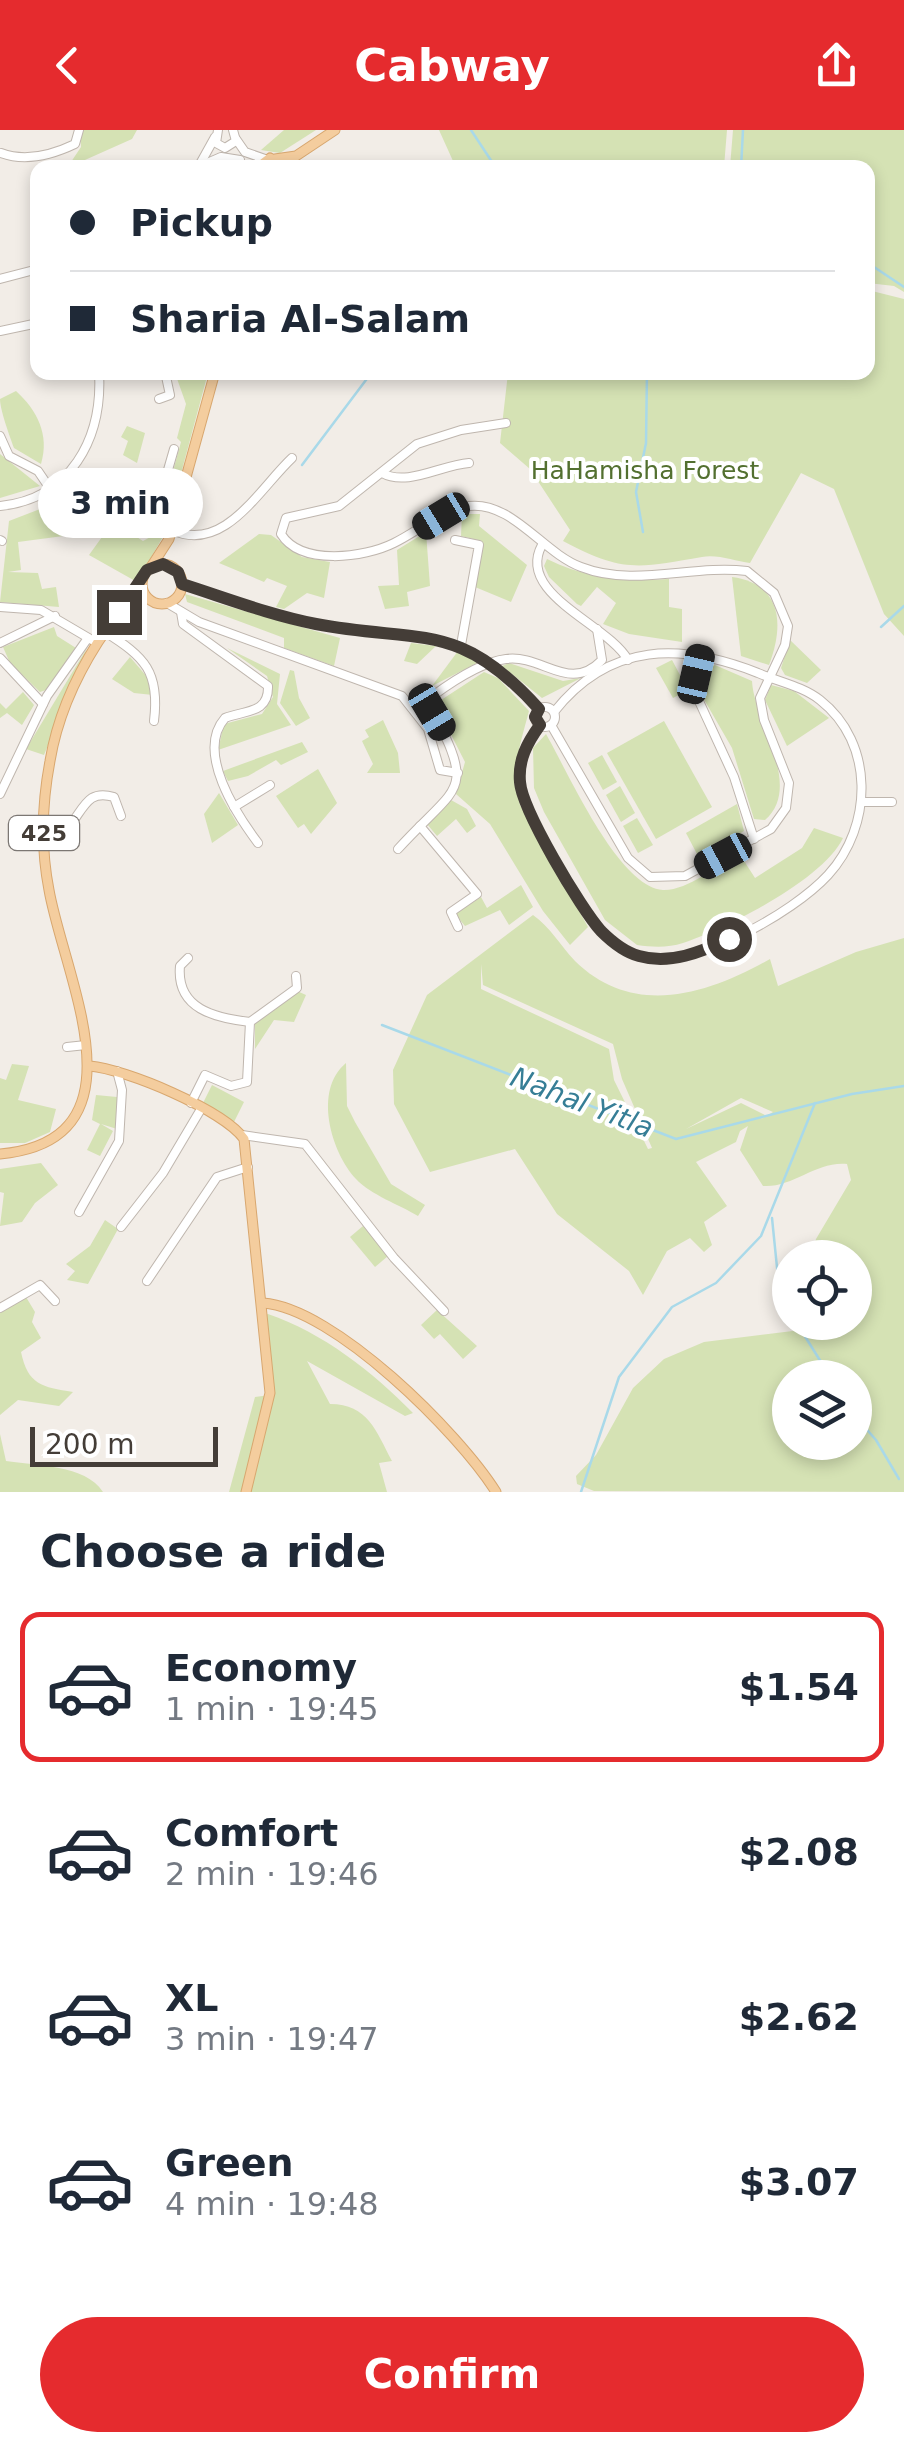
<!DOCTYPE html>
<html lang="en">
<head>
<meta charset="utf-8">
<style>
	body { margin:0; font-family:"DejaVu Sans",sans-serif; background:#f6f6f7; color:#1f2937; height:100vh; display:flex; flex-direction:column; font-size:38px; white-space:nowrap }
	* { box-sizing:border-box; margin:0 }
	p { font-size:32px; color:#747a83 }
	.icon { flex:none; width:55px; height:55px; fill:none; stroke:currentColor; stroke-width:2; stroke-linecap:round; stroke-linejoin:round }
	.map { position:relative; height:1362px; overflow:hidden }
	.sheet { display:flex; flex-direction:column; background:#fff; flex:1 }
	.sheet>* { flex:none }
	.hud { position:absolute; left:30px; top:30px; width:845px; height:220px; border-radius:20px; box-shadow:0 5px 15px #0003; display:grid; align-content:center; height:220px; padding:0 40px; background:#fff }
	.controls { position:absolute; left:772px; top:1110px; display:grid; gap:20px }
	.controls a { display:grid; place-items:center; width:100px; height:100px; border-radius:50%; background:#fff; box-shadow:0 5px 15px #0003; font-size:50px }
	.scale { position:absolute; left:30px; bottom:25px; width:188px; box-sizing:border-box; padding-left:10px; border:5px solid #443d37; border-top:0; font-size:28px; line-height:35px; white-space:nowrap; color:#443d37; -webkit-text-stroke:8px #fff; paint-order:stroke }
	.end { position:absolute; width:45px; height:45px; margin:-22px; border:12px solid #443d37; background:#fff; box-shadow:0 0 0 5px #fff }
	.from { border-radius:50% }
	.bubble { position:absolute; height:70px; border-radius:35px; background:#fff; box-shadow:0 5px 15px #0003; font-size:32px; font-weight:600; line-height:70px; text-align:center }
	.car { position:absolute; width:30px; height:60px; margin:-30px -15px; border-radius:12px; box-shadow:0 0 8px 2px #0007; background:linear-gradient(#222 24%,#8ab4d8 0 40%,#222 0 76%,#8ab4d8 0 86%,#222 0) }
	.hud b { display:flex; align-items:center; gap:35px; height:95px; font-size:38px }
	.hud b+b { border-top:2px solid #e0e1e3 }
	.hud i { width:25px; height:25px; background:#1f2937 }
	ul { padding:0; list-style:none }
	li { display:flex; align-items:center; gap:30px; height:150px; margin:0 20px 15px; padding:0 20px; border:5px solid transparent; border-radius:20px }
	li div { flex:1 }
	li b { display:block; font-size:38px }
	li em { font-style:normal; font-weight:600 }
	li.on { border-color:#e52b2e }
	li>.icon { width:90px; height:90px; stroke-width:1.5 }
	h2 { padding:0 40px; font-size:45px; line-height:120px }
	.button { display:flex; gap:20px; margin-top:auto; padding:20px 40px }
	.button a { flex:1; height:115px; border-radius:60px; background:#e52b2e; color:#fff; font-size:40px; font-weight:600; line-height:115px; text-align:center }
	header { display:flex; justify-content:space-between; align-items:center; height:130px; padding:0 40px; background:#e52b2e; color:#fff; font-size:45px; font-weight:600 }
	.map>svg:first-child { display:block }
	.green { fill:#d5e2b4; fill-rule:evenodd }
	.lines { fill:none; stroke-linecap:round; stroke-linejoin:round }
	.stream { stroke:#a9d9e9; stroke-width:2.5 }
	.minor-casing { stroke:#bfb6ae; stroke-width:10 }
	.major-casing { stroke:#d8a76f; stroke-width:11 }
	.minor { stroke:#fff; stroke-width:8 }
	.major { stroke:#f4cd9e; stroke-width:9 }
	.route { stroke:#443d37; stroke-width:12 }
	.labels { text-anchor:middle; stroke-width:8; stroke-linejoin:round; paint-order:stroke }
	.shield { fill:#fff; stroke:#7c7773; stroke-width:2.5 }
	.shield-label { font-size:22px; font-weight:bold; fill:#443d37 }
	.park-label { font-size:25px; fill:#537030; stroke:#fff }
	.water-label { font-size:28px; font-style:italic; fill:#367e96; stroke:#fff }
</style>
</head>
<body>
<header><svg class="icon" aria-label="back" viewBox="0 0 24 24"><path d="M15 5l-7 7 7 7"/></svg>Cabway<svg class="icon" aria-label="share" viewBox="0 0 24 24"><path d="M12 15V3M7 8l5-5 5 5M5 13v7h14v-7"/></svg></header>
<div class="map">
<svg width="904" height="1362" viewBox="0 0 904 1362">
	<rect width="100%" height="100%" fill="#f2ede7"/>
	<g class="green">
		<path d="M80,0h57l-5,9 -65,29 14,-21z"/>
		<path d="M284,0h32l-36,23 -19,-3z"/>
		<path d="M439,0h288l-3,37 -272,1 1,-7z"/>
		<path d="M733,0h171v162l-10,-6 -26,-3v-115l-138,-1z"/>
		<path d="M868,160l36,9v337l-20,-22 -50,-125 -33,-16 -51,90c-15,-2 -33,-9 -48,-6 -64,11 -79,16 -139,-16l7,-11 -40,-61 -30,-26 8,-70 360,-1z"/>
		<path d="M175,243h33l-43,160 -28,49 -48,-27 13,-18 -23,-12 -8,10 -53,7 3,28 -13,2 30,1 4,16 14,-2 3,20 -59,-5 9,-81 44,-17 11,5 21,-5 58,37 13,-7 25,-92 -4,-4 9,-34z"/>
		<path d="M16,261c21,19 34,44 25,73l-27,-16c-4,-11 -14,-38 -14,-49z"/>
		<path d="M127,296l18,7 -8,30 -14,-8 5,-14 -7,-4z"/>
		<path d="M0,324l40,32 -40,12z"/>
		<path d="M462,384h18l-1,12 48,39 -16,37 -36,-15 7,-46 -21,-5z"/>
		<path d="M426,402l4,54 -23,6 2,14 -24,3 -7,-23 21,-1 -2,-35z"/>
		<path d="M259,404l12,1 31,22 28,5 -6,36 -17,-5 -23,16 -8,-2 11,-21 -20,-8 -3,4 -45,-19z"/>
		<path d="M547,429c41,20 77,23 122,20v28l13,2v33l-53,-8 -26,-10 13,-21 -19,-16 -16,19 -4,-2 -28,-27 -5,-11z"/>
		<path d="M732,447c51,7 52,49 37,88l-28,-9z"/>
		<path d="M185,464l155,44 -6,28 -50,-18v-10l-97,-36z"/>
		<path d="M54,497l3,9 19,12 -30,42 -6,2 -30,-29 -7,-16z"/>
		<path d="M790,510l31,30 -14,13 -22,-8 -4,-7z"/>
		<path d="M411,513l25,3 -19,18 -13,-3z"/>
		<path d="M87,518l-43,107 -18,-6z"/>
		<path d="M227,518l53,26 -3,30 14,21 -73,25 6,-26 38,-10 11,-17 -6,-21z"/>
		<path d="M458,521l19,12 -45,23z"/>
		<path d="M130,527l18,21 5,17 -19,-2 -22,-14z"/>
		<path d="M672,530l16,30 -15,8 -17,-30z"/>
		<path d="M509,533l54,18 18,-3 -39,20 -40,-32z"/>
		<path d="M715,535l37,16c2,41 52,105 13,139l-11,-1 -22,-71 -30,-52v-26z"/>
		<path d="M290,540l4,1 5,27 11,20 -14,8 -16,-23z"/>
		<path d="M484,542l14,6 31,33c-10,38 -17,54 -9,94l68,122 -18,18 -27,-34 -53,-87 -34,-30 9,-32 -27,-53v-7z"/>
		<path d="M771,555l23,6 35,27 -42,28 -22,-46z"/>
		<path d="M23,562l11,13 -12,20 -15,-12 -7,5v-15l6,6z"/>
		<path d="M383,590l15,33 2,20h-33l6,-9 -11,-23 7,-4 -4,-7z"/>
		<path d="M664,591l48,86 -56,32 -49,-86z"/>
		<path d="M546,604c22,38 72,153 117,156 24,1 55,-25 76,-37l16,25 47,-30 12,-20 29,10c-19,41 -117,91 -160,105 -15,5 -31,4 -46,2l-32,-25 -61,-108 -10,-24 -1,-40z"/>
		<path d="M302,612l6,10 -27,13 -5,-5 -28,16 -20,5 -5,-10z"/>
		<path d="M602,625l15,27 -14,8 -15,-27z"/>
		<path d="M318,639l19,34 -26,31 -7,-10 -6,4 -22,-32z"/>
		<path d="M620,656l15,27 -14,9 -15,-27z"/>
		<path d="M219,663l19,32 -26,18 -8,-29z"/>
		<path d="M451,670l16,9 9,17 -9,7 -11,-14 -19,17 -10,-12z"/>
		<path d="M737,674l7,27 -46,25 -12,-23z"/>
		<path d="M637,688l16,27 -15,8 -15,-27z"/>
		<path d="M521,755l12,22 -24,18 -9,-15 -35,16 -10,-12 26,-17 6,11z"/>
		<path d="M533,785c17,12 27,30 42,46 58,57 132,34 195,-2l8,27 78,-34 48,-14v554l-310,-1 -17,-7 -1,-8 20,-21 37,-67 31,-29 40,-17 97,-12 2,-7 52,-1v-64l-44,-1 5,-18 35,-59 -4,-16c-31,-3 -54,24 -84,22l-23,-36 8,-24 -8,5 -4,11 -40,20 31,44 -23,16 8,23 -8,7 -14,-14 -23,13 -24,44 -14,-24 -72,-57 -42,-65 -85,23 -36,-68 -1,-34 34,-75zM481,834l2,21 130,59 9,35 30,69 -4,1 -34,-69 -5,-31 -128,-60zM741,968l32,14 -12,7 4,-4 -24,-12 -55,26zM790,1248h65v64h-65z"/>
		<path d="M297,861l9,4 -12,27 -20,-2 -19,29v-28z"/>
		<path d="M346,933l1,43 8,16 36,62 34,21 -7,11c-18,-11 -47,-21 -62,-37 -25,-27 -43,-89 -10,-116z"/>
		<path d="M12,934l17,2 -11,34 38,9 -6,23 -25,11h-25v-65l6,2z"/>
		<path d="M212,955l32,17 -10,20 -32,-17z"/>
		<path d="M96,965l21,2v32l-16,-5 12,7 -13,25 -13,-6 13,-26 -8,-4z"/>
		<path d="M41,1033l17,22 -23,18 -13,19 -22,4 4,-33 -4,-1v-23z"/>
		<path d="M105,1090l13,9 -30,55 -21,-4 8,-9 -9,-7 24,-18z"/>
		<path d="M363,1096l25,30 -13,11 -25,-30z"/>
		<path d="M23,1162l12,20 -3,10 9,16 -20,14c7,33 21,35 52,40l-14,14 -41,-6 -18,15v-107z"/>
		<path d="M437,1180l40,36 -14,13 -23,-25 -6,5 -13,-14z"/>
		<path d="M268,1184c55,19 104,57 145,99l-8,3 -98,-55 23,43c38,0 46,27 62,57l-13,2 8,29h-158l26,-95 15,-2 -8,-80z"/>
		<path d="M0,1304l6,27c30,5 79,3 97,31h-103z"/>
	</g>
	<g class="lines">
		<g class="stream">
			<path d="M471,0l25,38"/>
			<path d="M741,38l2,-38"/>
			<path d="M868,133l36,24"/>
			<path d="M302,335l70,-93"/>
			<path d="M643,402l-7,-40 10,-49 1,-71"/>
			<path d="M881,497l23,-21"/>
			<path d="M382,895l294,114 176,-45 52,-8"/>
			<path d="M772,1088l8,79 10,16"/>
			<path d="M796,1192l35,56"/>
			<path d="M855,1286l21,24 23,39"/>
			<path d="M581,1362l38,-115 53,-70 44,-24 45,-47 54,-133"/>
		</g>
		<defs>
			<g id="minor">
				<path d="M218,0l-2,13 9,5 11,-7 -3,-11"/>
				<path d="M236,9l9,13 20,7"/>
				<path d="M1,23c24,9 51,2 74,-9l4,-14"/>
				<path d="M200,34l15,-27"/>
				<path d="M198,37l23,-10 19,3"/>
				<path d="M0,149l38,-10"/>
				<path d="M0,201l38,-8"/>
				<path d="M159,269l11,-4 -5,-23"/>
				<path d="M506,293l-45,7 -44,14 -78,62 -53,12 -5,16c20,32 83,24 113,9 25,-12 47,-33 75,-37 43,-5 74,47 112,61 54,21 111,-3 166,4l27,22 14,33 -3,19 -25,53 4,22 25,63 -3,25 -15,21 -86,47 -35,1 -22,-19 -77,-133"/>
				<path d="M0,306l9,20 29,15 19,28h34l50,32 12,-9 21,-73"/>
				<path d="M382,343c25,14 59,-8 87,-10"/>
				<path d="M0,376c70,-7 103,-67 99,-134"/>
				<path d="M172,400c52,24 87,-41 120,-72"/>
				<path d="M0,410l2,1"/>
				<path d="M455,410l24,5 -18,100"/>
				<path d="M542,415c-27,49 66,79 86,115"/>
				<path d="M182,454c44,14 88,31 134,40 104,19 143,-5 223,85"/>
				<path d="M167,473l32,19 203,74 26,33 12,41 18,3"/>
				<path d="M0,477l41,3 51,30"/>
				<path d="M181,482l2,12 85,62c1,28 -23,24 -43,32 -30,34 12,97 33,125"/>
				<path d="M105,502c40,25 55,40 49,89"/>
				<path d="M0,513l55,-27"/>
				<path d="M701,524l-6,28 3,17 36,78 20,62"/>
				<path d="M0,528l43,46"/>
				<circle cx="545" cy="587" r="10"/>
				<path d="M540,595c-13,17 -22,34 -21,56 2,29 62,128 83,151 10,11 23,20 38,24 52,15 153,-43 188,-81 45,-49 47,-132 -8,-175 -18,-14 -41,-18 -62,-27 -76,-30 -148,-32 -204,39"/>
				<path d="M0,664l47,-98 41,-58"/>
				<path d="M862,672h30"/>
				<path d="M234,677l36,-22"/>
				<path d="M44,695l30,-5c12,-17 17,-30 40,-23l7,19"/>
				<path d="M420,696l57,68 -26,18 7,15"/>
				<path d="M398,719c60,-66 79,-54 33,-141l3,-13c19,-14 48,-33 72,-36 37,-5 63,35 96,1l-5,-31"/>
				<path d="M188,828l-8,8c-4,43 35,52 70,56"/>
				<path d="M67,917l19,-2"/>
				<path d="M191,973l14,-28 26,11 16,-4 3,-60 47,-34 -1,-12"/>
				<path d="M242,1005l63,9 89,114 50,53"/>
				<path d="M79,1082l40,-71 3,-51 -5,-19"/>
				<path d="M121,1097l42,-54 38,-64"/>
				<path d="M147,1151l70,-104 31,-10"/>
				<path d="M0,1178l40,-23 15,16"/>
			</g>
			<g id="major">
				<path d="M275,29l21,-3 39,-26"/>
				<path d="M257,38l13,-10 14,10"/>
				<circle cx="162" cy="454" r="20"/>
				<path d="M151,437l18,-28 46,-167"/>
				<path d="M90,936c35,3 134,44 154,73l26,254 -24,99"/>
				<path d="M0,1024c150,-14 64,-177 49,-264 -8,-41 -7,-87 1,-129 7,-42 25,-83 48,-119 14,-21 33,-40 44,-62"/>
				<path d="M263,1173c71,5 196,130 233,189"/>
			</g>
		</defs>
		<use href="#minor" class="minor-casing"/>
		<use href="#major" class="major-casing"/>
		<use href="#minor" class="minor"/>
		<use href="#major" class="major"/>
	</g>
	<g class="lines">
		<path class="route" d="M119,482l28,-42 16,-6 15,8 4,12c44,14 88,31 134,40 105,20 142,-5 223,85l-4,8 5,8c-13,18 -22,35 -20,57 2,28 61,127 81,149 11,11 23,21 38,25 31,9 62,-4 90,-17"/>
	</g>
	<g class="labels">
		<rect class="shield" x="9" y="686" width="70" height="34" rx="8"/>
		<g class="shield-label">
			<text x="44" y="711">425</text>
		</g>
		<g class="park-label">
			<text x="645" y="349">HaHamisha Forest</text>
		</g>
		<g class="water-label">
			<text transform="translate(582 972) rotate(21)" y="10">Nahal Yitla</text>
		</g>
	</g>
</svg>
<div class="controls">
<a><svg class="icon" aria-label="locate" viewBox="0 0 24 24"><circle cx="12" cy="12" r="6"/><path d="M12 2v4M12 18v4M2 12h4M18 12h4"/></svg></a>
<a><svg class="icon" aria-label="layers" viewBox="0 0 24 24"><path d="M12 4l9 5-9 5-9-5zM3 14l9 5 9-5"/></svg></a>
</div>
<div class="scale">200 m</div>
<i class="end from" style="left:729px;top:809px"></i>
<i class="end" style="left:119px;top:482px"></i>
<div class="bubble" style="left:38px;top:338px;width:165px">3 min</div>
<i class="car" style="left:441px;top:386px;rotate:239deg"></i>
<i class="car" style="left:696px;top:544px;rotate:13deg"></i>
<i class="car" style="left:432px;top:582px;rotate:149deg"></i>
<i class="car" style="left:723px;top:726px;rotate:242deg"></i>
<div class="hud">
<b><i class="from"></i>Pickup</b>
<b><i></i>Sharia Al-Salam</b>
</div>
</div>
<section class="sheet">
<h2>Choose a ride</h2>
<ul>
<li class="on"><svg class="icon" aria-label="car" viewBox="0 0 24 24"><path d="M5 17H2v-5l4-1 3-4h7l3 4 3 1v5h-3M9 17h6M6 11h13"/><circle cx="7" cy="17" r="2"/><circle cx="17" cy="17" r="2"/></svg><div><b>Economy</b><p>1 min · 19:45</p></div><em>$1.54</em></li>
<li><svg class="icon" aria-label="car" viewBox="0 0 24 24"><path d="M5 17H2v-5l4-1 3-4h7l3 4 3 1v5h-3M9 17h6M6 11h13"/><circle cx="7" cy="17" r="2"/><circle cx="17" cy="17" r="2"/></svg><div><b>Comfort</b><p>2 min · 19:46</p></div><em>$2.08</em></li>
<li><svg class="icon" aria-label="car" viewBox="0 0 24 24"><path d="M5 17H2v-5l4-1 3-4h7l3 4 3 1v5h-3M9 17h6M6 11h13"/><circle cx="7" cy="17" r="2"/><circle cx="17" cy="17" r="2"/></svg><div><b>XL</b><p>3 min · 19:47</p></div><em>$2.62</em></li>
<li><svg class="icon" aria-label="car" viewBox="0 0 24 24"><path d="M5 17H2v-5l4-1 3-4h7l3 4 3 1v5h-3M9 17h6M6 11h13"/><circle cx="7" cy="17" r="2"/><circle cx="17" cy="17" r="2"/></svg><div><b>Green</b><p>4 min · 19:48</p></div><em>$3.07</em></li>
</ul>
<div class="button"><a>Confirm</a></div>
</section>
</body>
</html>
